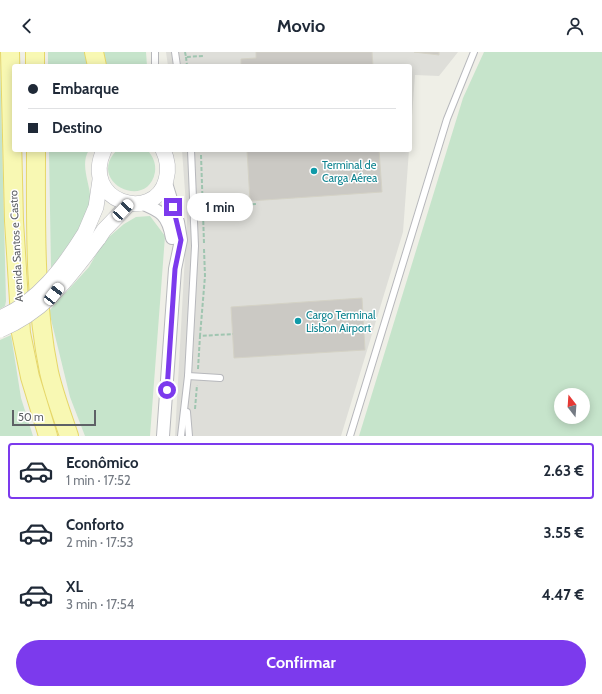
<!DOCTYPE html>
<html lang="pt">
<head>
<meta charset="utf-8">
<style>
	body { margin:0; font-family:Cabin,sans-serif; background:#f6f6f7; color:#1f2937; height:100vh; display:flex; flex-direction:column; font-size:15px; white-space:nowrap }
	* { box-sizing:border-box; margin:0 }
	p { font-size:13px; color:#747a83 }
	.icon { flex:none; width:22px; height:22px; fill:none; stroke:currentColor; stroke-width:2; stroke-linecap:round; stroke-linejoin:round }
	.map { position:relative; height:384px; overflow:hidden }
	.drawer { display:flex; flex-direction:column; background:#fff; flex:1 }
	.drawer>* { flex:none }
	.hud { position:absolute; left:12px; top:12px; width:400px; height:88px; border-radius:4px; box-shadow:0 2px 10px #0003; display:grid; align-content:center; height:88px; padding:0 16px; background:#fff }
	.needle { width:26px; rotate:343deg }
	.tools { position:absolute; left:554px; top:336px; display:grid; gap:8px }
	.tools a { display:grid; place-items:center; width:36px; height:36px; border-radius:50%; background:#fff; box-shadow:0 2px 10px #0003; font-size:20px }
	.scale { position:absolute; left:12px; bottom:10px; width:84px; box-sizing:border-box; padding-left:4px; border:2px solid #5e6166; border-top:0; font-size:11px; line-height:14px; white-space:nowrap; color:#5e6166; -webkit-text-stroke:3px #fff; paint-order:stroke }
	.end { position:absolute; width:18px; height:18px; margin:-9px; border:5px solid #7c3aed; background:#fff; box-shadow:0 0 0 2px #fff }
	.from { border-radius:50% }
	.bubble { position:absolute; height:28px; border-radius:14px; background:#fff; box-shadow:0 2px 10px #0003; font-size:13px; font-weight:700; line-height:28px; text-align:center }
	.car { position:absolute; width:12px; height:24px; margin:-12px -6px; border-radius:5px; box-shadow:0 0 3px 1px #0007; background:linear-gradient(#fff 24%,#345 0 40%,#fff 0 76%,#345 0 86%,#fff 0) }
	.hud b { display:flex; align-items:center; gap:14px; height:38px; font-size:15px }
	.hud b+b { border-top:1px solid #e0e1e3 }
	.hud i { width:10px; height:10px; background:#1f2937 }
	ul { padding:7px 0 0; list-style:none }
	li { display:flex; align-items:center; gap:12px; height:56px; margin:0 8px 6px; padding:0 8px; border:2px solid transparent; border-radius:4px }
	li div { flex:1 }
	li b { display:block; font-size:15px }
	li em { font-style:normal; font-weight:700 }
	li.on { border-color:#7c3aed }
	li>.icon { width:36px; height:36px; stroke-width:1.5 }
	.action { display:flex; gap:8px; margin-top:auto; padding:8px 16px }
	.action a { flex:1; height:46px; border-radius:24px; background:#7c3aed; color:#fff; font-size:16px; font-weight:700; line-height:46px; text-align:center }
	header { display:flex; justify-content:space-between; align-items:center; height:52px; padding:0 16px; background:#fff; font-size:18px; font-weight:700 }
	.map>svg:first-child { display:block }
	.industrial { fill:#deded9 }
	.green { fill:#c6e4cb; fill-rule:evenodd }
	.building { fill:#cbc9c4; stroke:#d4d2c6 }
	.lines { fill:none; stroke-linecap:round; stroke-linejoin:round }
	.service-casing { stroke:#b7b8bc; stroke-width:8 }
	.minor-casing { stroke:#b7b8bc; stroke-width:14 }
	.tertiary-casing { stroke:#b7b8bc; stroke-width:16 }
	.primary-casing { stroke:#e6d769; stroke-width:20 }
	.path { stroke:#9fc5b0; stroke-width:2; stroke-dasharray:4 2; stroke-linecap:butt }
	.service { stroke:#fff; stroke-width:6 }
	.minor { stroke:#fff; stroke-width:12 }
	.tertiary { stroke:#fff; stroke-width:15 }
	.primary { stroke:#f8f8b3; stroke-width:18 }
	.tertiary-bridge-casing { stroke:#b7b8bc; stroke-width:16; stroke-linecap:butt }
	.tertiary-bridge { stroke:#fff; stroke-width:15 }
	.route { stroke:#7c3aed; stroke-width:5 }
	.culture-dot { fill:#0f9aa8; stroke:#fff; stroke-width:1.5 }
	.labels { text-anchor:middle; stroke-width:3; stroke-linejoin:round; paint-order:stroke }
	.culture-label { font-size:11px; fill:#0d838f; stroke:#fff; text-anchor:start }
	.street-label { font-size:11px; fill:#5e6166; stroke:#fff }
</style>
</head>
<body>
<header><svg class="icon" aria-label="back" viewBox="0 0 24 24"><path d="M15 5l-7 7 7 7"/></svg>Movio<svg class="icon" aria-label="person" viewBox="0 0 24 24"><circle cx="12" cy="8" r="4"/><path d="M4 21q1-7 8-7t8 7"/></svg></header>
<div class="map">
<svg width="602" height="384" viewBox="0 0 602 384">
	<rect width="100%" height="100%" fill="#efefe7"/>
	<g class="industrial">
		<path d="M166,0h292l-19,24 -24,-1 -5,69v-78h-242z"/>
		<path d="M182,98h227l-6,82 -62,204h-166l12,-217z"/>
	</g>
	<g class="green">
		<path d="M48,0h37l2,14h-39z"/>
		<path d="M103,0h43l1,14h-40z"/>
		<path d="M484,0h118v384h-243l104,-338zM561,343h22v22h-22z"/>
		<path d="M0,4l6,245 -1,5 -5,3z"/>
		<path d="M49,98h40c-11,17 5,39 1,58 -3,12 -30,49 -39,60z"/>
		<path d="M117,98h30c6,6 9,13 8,22 -7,40 -70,10 -38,-22z"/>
		<path d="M150,164l15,20 -15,200h-65l-15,-39 -21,-86 40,-44 14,-25 21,-18 12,-7z"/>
		<path d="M11,283l10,63 12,38h-33v-96z"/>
	</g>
	<g class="building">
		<path d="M256,0h116l1,14h-132v-7l15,-1z"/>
		<path d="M414,0h25v3z"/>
		<path d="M247,98h132l3,42 -132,9z"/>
		<path d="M362,246l3,52 -131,8 -3,-51z"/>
	</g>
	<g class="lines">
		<defs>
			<g id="service">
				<path d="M155,0v14"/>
				<path d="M175,0l2,14"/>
				<path d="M188,324l32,2"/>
				<path d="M187,360l2,24"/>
				<path d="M181,384l7,-60 7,-130 -4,-96"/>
				<path d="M350,384l97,-317 27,-67"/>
			</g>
			<g id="minor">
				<path d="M141,151c20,8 27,12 31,35"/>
				<path d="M163,384l12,-167 6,-29 -3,-18 -12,-39"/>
			</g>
			<g id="tertiary">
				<path d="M104,98c-24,52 50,74 62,30 3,-11 2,-20 -3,-30"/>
				<path d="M85,181l11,-26 4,-27"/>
				<path d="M98,187l6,-9 25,-26"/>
			</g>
			<g id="primary">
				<path d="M10,0l4,169 7,112 9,44 18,59"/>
				<path d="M35,0v14"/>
				<path d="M94,0l3,14"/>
				<path d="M36,98c0,74 -2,149 13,222 5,22 13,43 20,64"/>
			</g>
		</defs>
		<use href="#service" class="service-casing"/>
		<use href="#minor" class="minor-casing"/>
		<use href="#tertiary" class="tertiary-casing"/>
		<use href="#primary" class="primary-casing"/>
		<g class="path">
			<path d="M185,0l1,5 17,-1"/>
			<path d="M186,5l1,9"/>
			<path d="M201,103l3,88"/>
			<path d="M204,155l52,-3"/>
			<path d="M204,197l1,27 -5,60 33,-2"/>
			<path d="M198,317l2,-33"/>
			<path d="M195,357l2,-24"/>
		</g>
		<use href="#service" class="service"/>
		<use href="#minor" class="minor"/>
		<use href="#tertiary" class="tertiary"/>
		<use href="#primary" class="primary"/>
		<defs>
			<g id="tertiary-bridge">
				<path d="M0,266c38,-16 64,-51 85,-85"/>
				<path d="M0,278c47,-20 68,-52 98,-91"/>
			</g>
		</defs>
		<use href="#tertiary-bridge" class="tertiary-bridge-casing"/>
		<use href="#tertiary-bridge" class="tertiary-bridge"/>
	</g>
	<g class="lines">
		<path class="route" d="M167,338l8,-121 6,-29 -8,-33"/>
	</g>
	<g class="culture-dot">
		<circle cx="314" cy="119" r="4"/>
		<circle cx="298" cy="269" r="4"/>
	</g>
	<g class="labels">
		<g class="culture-label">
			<text x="322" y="117">Terminal de<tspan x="322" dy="13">Carga Aérea</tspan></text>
			<text x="306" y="267">Cargo Terminal<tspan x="306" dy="13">Lisbon Airport</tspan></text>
		</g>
		<g class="street-label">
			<text transform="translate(16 194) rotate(-93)" y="4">Avenida Santos e Castro</text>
		</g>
	</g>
</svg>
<div class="tools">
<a><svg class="needle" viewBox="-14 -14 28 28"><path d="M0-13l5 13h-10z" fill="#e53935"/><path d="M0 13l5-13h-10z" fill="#747a83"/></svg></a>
</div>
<div class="scale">50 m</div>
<i class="end from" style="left:167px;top:338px"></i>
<i class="end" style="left:173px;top:155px"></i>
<div class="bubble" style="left:187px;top:141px;width:66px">1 min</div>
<i class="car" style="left:123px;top:158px;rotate:43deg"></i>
<i class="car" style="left:54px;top:242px;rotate:38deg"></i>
<div class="hud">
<b><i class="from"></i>Embarque</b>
<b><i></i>Destino</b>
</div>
</div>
<section class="drawer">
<ul>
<li class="on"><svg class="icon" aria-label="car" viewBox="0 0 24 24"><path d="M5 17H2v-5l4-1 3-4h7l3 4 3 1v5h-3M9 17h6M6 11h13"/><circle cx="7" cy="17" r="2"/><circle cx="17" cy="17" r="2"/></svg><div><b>Econômico</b><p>1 min · 17:52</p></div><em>2.63 €</em></li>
<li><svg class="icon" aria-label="car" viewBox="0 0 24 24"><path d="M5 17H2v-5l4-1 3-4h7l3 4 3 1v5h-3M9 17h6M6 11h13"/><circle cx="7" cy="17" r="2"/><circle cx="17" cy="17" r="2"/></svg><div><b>Conforto</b><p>2 min · 17:53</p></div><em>3.55 €</em></li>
<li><svg class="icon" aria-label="car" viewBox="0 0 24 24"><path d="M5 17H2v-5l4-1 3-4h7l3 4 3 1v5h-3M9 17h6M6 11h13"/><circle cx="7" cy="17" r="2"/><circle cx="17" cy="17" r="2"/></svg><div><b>XL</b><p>3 min · 17:54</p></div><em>4.47 €</em></li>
</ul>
<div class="action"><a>Confirmar</a></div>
</section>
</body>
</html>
